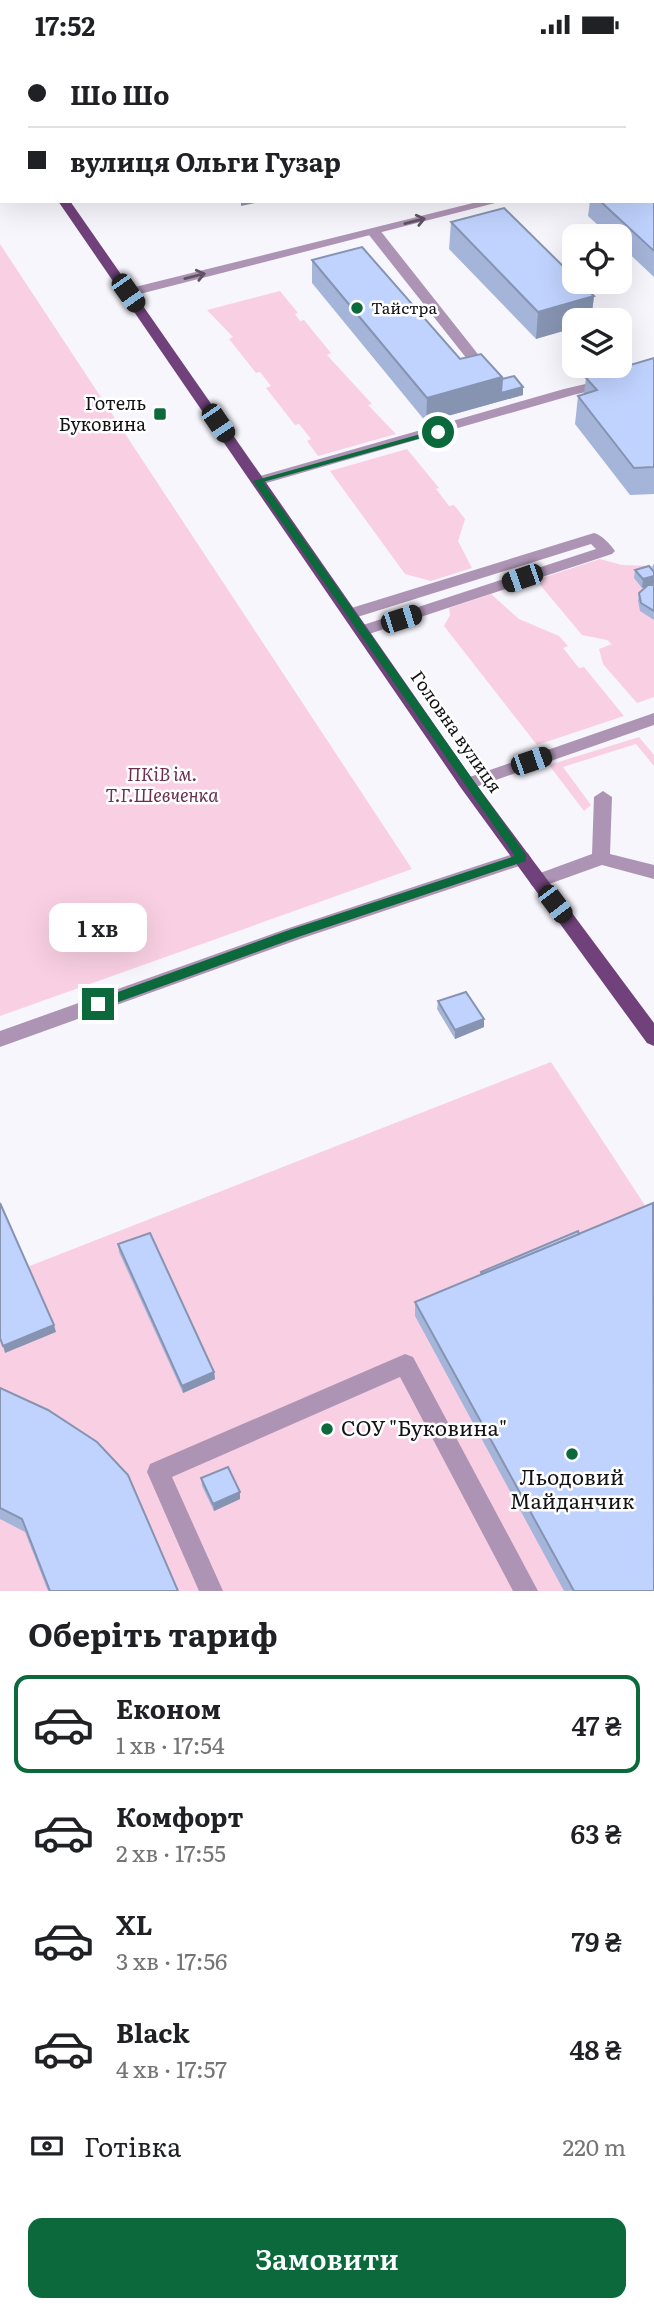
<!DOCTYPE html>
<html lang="uk">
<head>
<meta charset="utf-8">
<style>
	body { margin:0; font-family:Literata,serif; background:#f6f6f6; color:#202124; height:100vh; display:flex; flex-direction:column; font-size:26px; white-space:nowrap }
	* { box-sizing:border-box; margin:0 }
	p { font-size:23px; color:#757577 }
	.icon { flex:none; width:38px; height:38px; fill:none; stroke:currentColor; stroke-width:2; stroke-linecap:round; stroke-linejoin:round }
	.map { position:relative; height:1542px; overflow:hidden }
	.side { display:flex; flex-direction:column; background:#fff; flex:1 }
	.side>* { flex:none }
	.guide { position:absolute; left:0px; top:0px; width:654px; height:154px; box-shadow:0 7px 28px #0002; display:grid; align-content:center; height:154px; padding:0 28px; background:#fff }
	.fabs { position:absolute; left:562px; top:175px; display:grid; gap:14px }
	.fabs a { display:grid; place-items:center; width:70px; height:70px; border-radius:14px; background:#fff; box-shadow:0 7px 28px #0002; font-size:35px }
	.end { position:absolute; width:32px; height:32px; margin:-16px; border:9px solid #0b693c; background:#fff; box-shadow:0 0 0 4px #fff }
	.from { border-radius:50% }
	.bubble { position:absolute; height:49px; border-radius:14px; background:#fff; box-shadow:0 7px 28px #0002; font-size:23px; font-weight:600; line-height:49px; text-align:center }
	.car { position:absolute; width:21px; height:42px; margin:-21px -10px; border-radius:9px; box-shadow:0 0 5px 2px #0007; background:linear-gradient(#222 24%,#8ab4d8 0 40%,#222 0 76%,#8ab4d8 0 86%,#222 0) }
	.guide b { display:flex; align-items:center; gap:24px; height:66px; font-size:26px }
	.guide b+b { border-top:2px solid #e0e0e0 }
	.guide i { width:18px; height:18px; background:#202124 }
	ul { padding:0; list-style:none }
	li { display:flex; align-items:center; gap:21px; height:98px; margin:0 14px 10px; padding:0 14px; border:4px solid transparent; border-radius:14px }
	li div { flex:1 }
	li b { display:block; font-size:26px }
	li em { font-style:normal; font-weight:600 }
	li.active { border-color:#0b693c }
	li>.icon { width:63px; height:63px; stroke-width:1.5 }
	h2 { padding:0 28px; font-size:32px; line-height:84px }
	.pay { display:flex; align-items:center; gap:18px; height:77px; padding:0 28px; font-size:26px }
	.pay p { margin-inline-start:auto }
	.primary-button { display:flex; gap:14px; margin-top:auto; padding:14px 28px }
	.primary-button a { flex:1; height:80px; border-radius:14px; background:#0b693c; color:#fff; font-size:28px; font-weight:600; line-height:80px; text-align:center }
	.status { display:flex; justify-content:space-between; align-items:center; height:49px; padding:0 35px; background:#fff; direction:ltr }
	.status svg { height:19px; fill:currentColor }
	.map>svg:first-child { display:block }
	.green { fill:#f9d0e3 }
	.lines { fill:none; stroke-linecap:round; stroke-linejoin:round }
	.lane { fill:#ae94b4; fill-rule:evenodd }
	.street { fill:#ae94b4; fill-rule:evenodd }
	.primary { fill:#70417a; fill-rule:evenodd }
	.wall { fill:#a5b5da }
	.shaded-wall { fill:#8694b2 }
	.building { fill:#c0d3fe; stroke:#8694b2; stroke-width:2 }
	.oneway { stroke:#605364 }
	.route { fill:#0b693c }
	.poi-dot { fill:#0b693c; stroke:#fff; stroke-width:2.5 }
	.labels { text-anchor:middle; stroke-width:5; stroke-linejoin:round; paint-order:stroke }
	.far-poi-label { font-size:16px; fill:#131215; stroke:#fff; text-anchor:start }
	.poi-label { font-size:18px; fill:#131215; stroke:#fff; text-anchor:end }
	.street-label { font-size:18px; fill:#131215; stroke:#fff }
	.park-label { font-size:18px; font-style:italic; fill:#6a2f4f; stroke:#fff }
	.near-poi-label { font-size:21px; fill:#131215; stroke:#fff; text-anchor:start }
</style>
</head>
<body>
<div class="status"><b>17:52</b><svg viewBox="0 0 49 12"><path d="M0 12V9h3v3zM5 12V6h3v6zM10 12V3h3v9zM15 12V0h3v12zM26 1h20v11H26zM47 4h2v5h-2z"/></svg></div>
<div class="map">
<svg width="654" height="1542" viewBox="0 0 654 1542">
	<rect width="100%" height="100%" fill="#f7f6fd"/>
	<g class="green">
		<path d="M0,195l412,625 -412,147z"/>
		<path d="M280,242l18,22 -3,1 5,7 4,-1 27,33 -4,2 45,49 -4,1 28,29 -78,22 -11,-15 4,-2 -12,-15 -4,1 -29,-37 5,-2 -11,-14 -4,1 -27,-34 4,-2 -26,-27z"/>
		<path d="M407,400l32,39 -3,1 13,17 5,-1 11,14 -7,22 14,27 -41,13 -26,-7 -75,-103z"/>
		<path d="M600,510l22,6 32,1v131l-17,6 -34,-39 -4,-15 13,-5 -5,-4 -25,-5 -46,-55z"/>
		<path d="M491,545l28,25 40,17 9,10 -5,2 16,20 5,-1 40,49 -87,29 -93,-119 6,-11 -1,-7z"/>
		<path d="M639,688l15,18v11l-18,-22 -73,23 28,38 -7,6 -35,-46z"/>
		<path d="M551,1013l101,154 2,375h-654v-384l27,60z"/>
	</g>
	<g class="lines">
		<g class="lane">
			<path d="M413,0h12l2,2h-12z"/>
			<path d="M645,0h9v4l-1,-2h-10z"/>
			<path d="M374,179l5,1 102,129v6h-10l-102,-129 -1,-3z"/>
			<path d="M654,319v8l-81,19 -310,89h-10l-2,-3 2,-3 311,-89z"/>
			<path d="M594,484c8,2 16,11 21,18l-3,3 -249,82 -8,-5 2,-4 239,-78 -5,-5 -240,75 -8,-5 2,-4z"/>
			<path d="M654,664v12l-181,63 -6,2 -9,-6 3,-4z"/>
			<path d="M603,742l9,6 -2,57 44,11v14l-52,-14 -64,23 -6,-2 -3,-5 3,-5 60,-22 2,-57z"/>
			<path d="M405,1305l8,3 125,234h-25l-113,-214 -228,100 51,114h-24l-52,-119 3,-8z"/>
		</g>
		<g class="street">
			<path d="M654,109v8l-1,1v-8z"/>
			<path d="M481,152h22l-375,96 -7,-4 2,-3z"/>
			<path d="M522,802l6,2 3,5 -3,5 -228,76 -300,108v-16l286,-102z"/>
		</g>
		<g class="primary">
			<path d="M0,58l2,1v8h-2z"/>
			<path d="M58,152h12l403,579 181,243v23l-7,-3 -186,-255z"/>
		</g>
	</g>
	<g class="wall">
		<path d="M279,0h97v2h-95z"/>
		<path d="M654,142v86l-34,-32v-9h-10l-22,-20 2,-15h63z"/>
		<path d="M451,173l143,74 -3,24h-17l-38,19 -87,-90z"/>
		<path d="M312,211l148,99 42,18v2l21,16 -97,27 -114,-139z"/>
		<path d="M654,309v136l-24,1 -55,-71 3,-28 6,-2 2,-16z"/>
		<path d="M654,515v56l-14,-9 -2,-10 1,-8 8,-7 -5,2 -8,-10 1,-8h17l1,-5z"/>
		<path d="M438,952l46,26 -29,12 -18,-30z"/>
		<path d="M118,1195l96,128 1,7 -32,14 -64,-141z"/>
		<path d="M481,1223l173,319h-90l-149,-275v-14l65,-27z"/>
		<path d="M0,1339l178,203h-130l-23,-59 -25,-13z"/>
		<path d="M201,1429l39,21 -26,12 -12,-25z"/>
	</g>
	<g class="shaded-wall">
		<path d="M571,0h32l-8,2h-32z"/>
		<path d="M653,40h1v21l-1,1z"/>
		<path d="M241,152h18v1l-18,4z"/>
		<path d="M594,247l-3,24h-17v8l-38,11 2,-27z"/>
		<path d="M502,328l-1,16 22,-6v8l-97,27 1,-24z"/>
		<path d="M654,527v8l-12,4 1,-9z"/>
		<path d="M484,970v8l-29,12v-9z"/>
		<path d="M54,1276l2,7 -51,21 -2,-7z"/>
		<path d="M214,1323l1,7 -32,14 -1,-7z"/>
		<path d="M240,1443v7l-26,12 -1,-7z"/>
	</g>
	<g class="building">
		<path d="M298,0h74l1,2h-74z"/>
		<path d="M433,0h66l-5,2h-59z"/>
		<path d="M510,0h61l-8,2h-51z"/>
		<rect x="653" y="12" width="1" height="28"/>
		<path d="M653,141l1,1v60l-54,-50h53z"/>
		<path d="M504,159l70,69v5h5l15,14 -56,16 -87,-90z"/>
		<path d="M362,198l98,112 21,-5 21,23 -75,21 -115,-138z"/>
		<path d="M654,309v109l-20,1 -56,-72 19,-6 -11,-12z"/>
		<path d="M514,327l9,11 -22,6 1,-14z"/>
		<path d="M649,517l5,6v4l-11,3 -8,-9z"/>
		<path d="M648,536h6v26l-13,-8 -2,-10z"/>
		<path d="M466,943l18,27 -29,11 -17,-29z"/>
		<path d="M0,1154l54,122 -51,21 -3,-8z"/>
		<path d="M653,1154l1,388h-80l-159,-289z"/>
		<path d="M578,1182l1,3 -97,40 -1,-2z"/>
		<path d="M150,1184l64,139 -32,14 -64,-142z"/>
		<path d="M0,1339l48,22 49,32 31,33 50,116h-128l-28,-72 -22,-11z"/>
		<path d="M228,1418l12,25 -27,12 -12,-26z"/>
	</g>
	<defs><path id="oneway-shaft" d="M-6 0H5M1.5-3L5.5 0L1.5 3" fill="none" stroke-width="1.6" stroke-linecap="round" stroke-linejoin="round" transform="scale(1.75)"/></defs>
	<g class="oneway">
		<use href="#oneway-shaft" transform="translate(415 172) rotate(-14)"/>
		<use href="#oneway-shaft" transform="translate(195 227) rotate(-14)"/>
	</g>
	<path class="route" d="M435,381l8,2 -180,50 263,373v6l-228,76 -196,71h-9v-7l196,-71 226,-74 -262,-375z"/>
	<g class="poi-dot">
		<circle cx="357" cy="259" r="7"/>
		<rect x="153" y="358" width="14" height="14" rx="3.5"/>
		<circle cx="327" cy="1380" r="7"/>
		<circle cx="572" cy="1405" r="7"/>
	</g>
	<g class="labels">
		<g class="far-poi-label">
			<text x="371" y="265">Тайстра</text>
		</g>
		<g class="poi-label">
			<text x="146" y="361">Готель<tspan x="146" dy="21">Буковина</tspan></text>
		</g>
		<g class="street-label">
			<text transform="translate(456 683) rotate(55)" y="6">Головна вулиця</text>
		</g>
		<g class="park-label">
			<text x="162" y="732">ПКіВ ім.<tspan x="162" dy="21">Т.Г.Шевченка</tspan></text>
		</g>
		<g class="near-poi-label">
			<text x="341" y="1387">СОУ "Буковина"</text>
			<text x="572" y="1436" text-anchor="middle">Льодовий<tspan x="572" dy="24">Майданчик</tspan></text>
		</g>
	</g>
</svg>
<div class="fabs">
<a><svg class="icon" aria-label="locate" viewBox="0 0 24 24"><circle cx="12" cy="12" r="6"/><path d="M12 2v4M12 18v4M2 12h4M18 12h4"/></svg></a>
<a><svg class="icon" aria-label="layers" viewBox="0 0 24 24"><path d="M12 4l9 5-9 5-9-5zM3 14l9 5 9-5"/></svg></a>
</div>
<i class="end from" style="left:438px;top:383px"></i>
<i class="end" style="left:98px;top:955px"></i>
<div class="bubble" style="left:49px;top:854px;width:98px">1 хв</div>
<i class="car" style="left:128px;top:244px;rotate:145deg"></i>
<i class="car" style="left:218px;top:374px;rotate:146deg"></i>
<i class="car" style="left:522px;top:529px;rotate:251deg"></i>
<i class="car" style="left:401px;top:570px;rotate:72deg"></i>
<i class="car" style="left:531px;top:712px;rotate:71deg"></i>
<i class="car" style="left:555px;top:855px;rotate:143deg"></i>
<div class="guide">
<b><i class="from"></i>Шо Шо</b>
<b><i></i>вулиця Ольги Гузар</b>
</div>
</div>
<section class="side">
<h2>Оберіть тариф</h2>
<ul>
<li class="active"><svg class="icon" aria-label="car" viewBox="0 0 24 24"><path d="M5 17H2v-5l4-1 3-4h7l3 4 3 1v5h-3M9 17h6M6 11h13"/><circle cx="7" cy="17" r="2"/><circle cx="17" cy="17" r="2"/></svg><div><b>Економ</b><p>1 хв · 17:54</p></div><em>47 ₴</em></li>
<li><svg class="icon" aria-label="car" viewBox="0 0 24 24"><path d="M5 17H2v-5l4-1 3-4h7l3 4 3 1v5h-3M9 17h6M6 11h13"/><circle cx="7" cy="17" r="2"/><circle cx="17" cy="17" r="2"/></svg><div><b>Комфорт</b><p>2 хв · 17:55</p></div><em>63 ₴</em></li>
<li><svg class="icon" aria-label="car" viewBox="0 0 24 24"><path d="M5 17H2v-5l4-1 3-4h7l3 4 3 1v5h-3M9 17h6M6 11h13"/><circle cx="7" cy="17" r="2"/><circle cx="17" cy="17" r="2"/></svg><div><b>XL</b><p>3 хв · 17:56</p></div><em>79 ₴</em></li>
<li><svg class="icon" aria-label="car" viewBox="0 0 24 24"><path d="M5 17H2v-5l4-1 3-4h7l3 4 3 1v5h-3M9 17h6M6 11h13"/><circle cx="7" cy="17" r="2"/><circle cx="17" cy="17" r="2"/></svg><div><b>Black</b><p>4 хв · 17:57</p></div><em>48 ₴</em></li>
</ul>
<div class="pay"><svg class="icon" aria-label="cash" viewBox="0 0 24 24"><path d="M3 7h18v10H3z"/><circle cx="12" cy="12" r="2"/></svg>Готівка<p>220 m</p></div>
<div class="primary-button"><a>Замовити</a></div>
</section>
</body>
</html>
